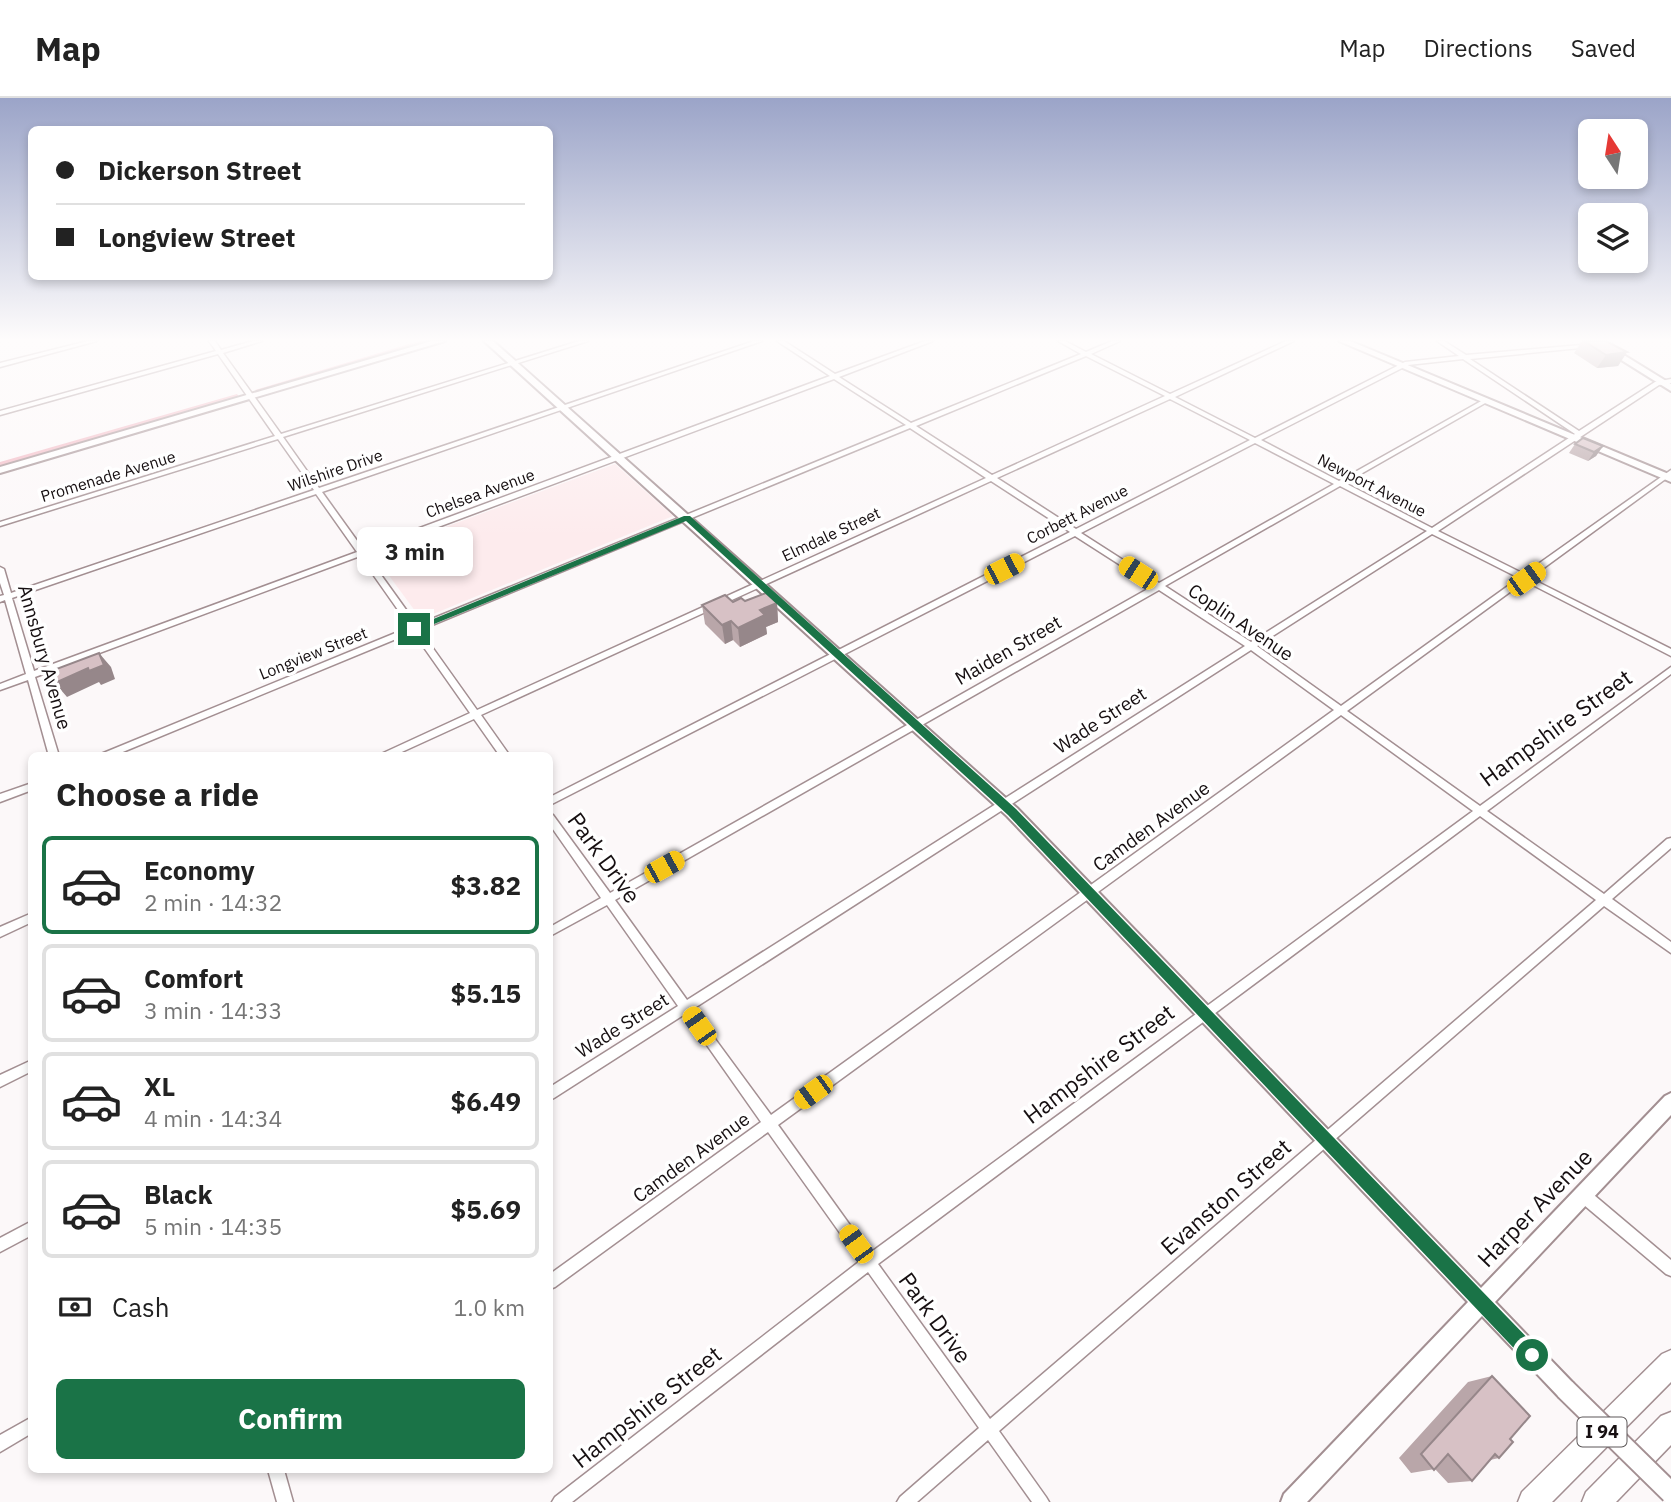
<!DOCTYPE html>
<html lang="en">
<head>
<meta charset="utf-8">
<style>
	body { margin:0; font-family:"IBM Plex Sans",sans-serif; background:#f2f2f2; color:#222; height:100vh; display:flex; flex-direction:column; font-size:26px; white-space:nowrap }
	* { box-sizing:border-box; margin:0 }
	p { font-size:23px; color:#767676 }
	.icon { flex:none; width:38px; height:38px; fill:none; stroke:currentColor; stroke-width:2; stroke-linecap:round; stroke-linejoin:round }
	.map { position:relative; flex:1; overflow:hidden }
	.panel { position:absolute; left:28px; top:654px; width:525px; height:721px; display:flex; flex-direction:column; background:#fff; border-radius:10px; box-shadow:0 4px 10px #0003 }
	.panel>* { flex:none }
	.hud { position:absolute; left:28px; top:28px; width:525px; height:154px; border-radius:10px; box-shadow:0 4px 10px #0003; display:grid; align-content:center; height:154px; padding:0 28px; background:#fff }
	.needle { width:46px; rotate:348deg }
	.buttons { position:absolute; left:1578px; top:21px; display:grid; gap:14px }
	.buttons a { display:grid; place-items:center; width:70px; height:70px; border-radius:10px; background:#fff; box-shadow:0 4px 10px #0003; font-size:35px }
	.end { position:absolute; width:32px; height:32px; margin:-16px; border:9px solid #1a7347; background:#fff; box-shadow:0 0 0 4px #fff }
	.from { border-radius:50% }
	.bubble { position:absolute; height:49px; border-radius:10px; background:#fff; box-shadow:0 4px 10px #0003; font-size:23px; font-weight:700; line-height:49px; text-align:center }
	.car { position:absolute; width:21px; height:42px; margin:-21px -10px; border-radius:9px; box-shadow:0 0 5px 2px #0007; background:linear-gradient(#f5c518 24%,#345 0 40%,#f5c518 0 76%,#345 0 86%,#f5c518 0) }
	.hud b { display:flex; align-items:center; gap:24px; height:66px; font-size:26px }
	.hud b+b { border-top:2px solid #e0e0e0 }
	.hud i { width:18px; height:18px; background:#222 }
	ul { padding:0; list-style:none }
	li { display:flex; align-items:center; gap:21px; height:98px; margin:0 14px 10px; padding:0 14px; border:4px solid #e0e0e0; border-radius:10px }
	li div { flex:1 }
	li b { display:block; font-size:26px }
	li em { font-style:normal; font-weight:700 }
	li.on { border-color:#1a7347 }
	li>.icon { width:63px; height:63px; stroke-width:1.5 }
	h2 { padding:0 28px; font-size:32px; line-height:84px }
	.pay { display:flex; align-items:center; gap:18px; height:77px; padding:0 28px; font-size:26px }
	.pay p { margin-inline-start:auto }
	.cta { display:flex; gap:14px; margin-top:auto; padding:14px 28px }
	.cta a { flex:1; height:80px; border-radius:10px; background:#1a7347; color:#fff; font-size:28px; font-weight:700; line-height:80px; text-align:center }
	header { display:flex; align-items:center; gap:42px; box-sizing:border-box; height:98px; padding:0 35px; background:#fff; border-bottom:2px solid #e0e0e0 }
	header strong { font-size:33px }
	nav { display:flex; gap:38px; margin-inline-start:auto; font-size:24px }
	.map>svg:first-child { display:block }
	.built { fill:#fdebed }
	.green { fill:#f2b8c3 }
	.lines { fill:none; stroke-linecap:round; stroke-linejoin:round }
	.street-casing { stroke:#a38f92; stroke-width:3 }
	.secondary-casing { stroke:#a38f92; stroke-width:4 }
	.highway-casing { stroke:#a38f92; stroke-width:3 }
	.street { fill:#fff; fill-rule:evenodd }
	.secondary { fill:#fff; fill-rule:evenodd }
	.highway { fill:#fff; fill-rule:evenodd }
	.secondary-bridge-casing { stroke:#a38f92; stroke-width:24; stroke-linecap:butt }
	.secondary-bridge { stroke:#fff; stroke-width:20 }
	.wall { fill:#b9a6a9 }
	.shaded-wall { fill:#96878a }
	.building { fill:#d7c1c5; stroke:#96878a; stroke-width:2 }
	.route { fill:#1a7347 }
	.labels { text-anchor:middle; stroke-width:7; stroke-linejoin:round; paint-order:stroke }
	.far-street-label { font-size:16px; fill:#160f11; stroke:#fff }
	.shield { fill:#fff; stroke:#5c5758; stroke-width:2 }
	.shield-label { font-size:18px; font-weight:bold; fill:#160f11 }
	.street-label { font-size:19px; fill:#160f11; stroke:#fff }
	.near-street-label { font-size:23px; fill:#160f11; stroke:#fff }
</style>
</head>
<body>
<header>
<strong>Map</strong>
<nav><a>Map</a><a>Directions</a><a>Saved</a></nav>
</header>
<div class="map">
<svg width="1671" height="1404" viewBox="0 0 1671 1404">
	<rect width="100%" height="100%" fill="#fcf8f9"/>
	<path class="built" d="M615,366l58,52 -252,103 -48,-65z"/>
	<g class="green">
		<path d="M419,243h17l-175,51 -6,-2z"/>
		<path d="M237,296l3,4 -240,70v-6z"/>
	</g>
	<g class="lines">
		<defs>
			<g id="street">
				<path d="M88,243h9l-97,26v-4z"/>
				<path d="M209,243h6l6,9 32,-9h9l-39,12 58,81 298,-93h9l-305,96 36,51 435,-147h8l-440,151 41,57 467,-173 -53,-35h7l51,33 90,-33h8l-94,36 72,46 170,-69 -23,-13h7l21,11 26,-11h8l-29,13 79,40 116,-53h8l-119,56 80,41 150,-76 54,-6 -22,-15h7l22,14 126,-11 1,1 -3,2 -120,12 109,72 76,-49 16,-3v4l-12,2 -221,146 86,43 147,-104v5l-141,103 141,71v7l-146,-75 -178,130 133,95 191,-139v7l-184,137 117,83 63,-55 4,-1v10l-59,51 59,43v11l-67,-47 -605,525 47,66 3,5h-17l-44,-62 -71,62h-20l3,-5 79,-69 -111,-156 -296,230h-20l3,-5 305,-236 -92,-129 -213,155 -5,2v-15l211,-152 -76,-108 -131,84 -4,2v-13l128,-81 -71,-101 -57,31v-9l51,-29 -51,-73v-11l3,1 57,78 543,-307 -78,-50 -525,269v-8l520,-265 -79,-51 -510,234 29,41h-10l-26,-37 -81,37h-14l2,-2 89,-41 -57,-81 -300,124h-14l2,-2 309,-127 -50,-71 -325,121 24,79h-10l-21,-76 -28,10v-6l26,-10 -21,-74 -5,2v-6l4,-1 -4,-12v-16l4,2 7,24 303,-103 -36,-51 -278,87v-4l275,-86 -57,-82 -218,61v-4l216,-60zM1086,258l79,40 -173,79 -76,-49zM1463,261l112,75 -143,94 -87,-45 142,-81v-2h-4l-144,81 -78,-41 147,-75zM834,281l72,46 -489,200 -51,-71zM1170,301l80,41 -174,89 -79,-51zM910,330l76,50 -509,232 -57,-80zM1255,345l79,41 -175,99 -78,-50zM1340,388l87,45 -176,111 -86,-56zM316,396l41,58 -323,119 -22,-73zM1432,436l87,44 -178,128 -84,-60zM1159,492l86,56 -558,354 -72,-100zM1251,552l83,60 -563,405 -78,-106zM1341,617l132,96 -603,442 -92,-128zM1480,718l116,84 -606,519 -112,-155z"/>
				<path d="M32,685v7l-32,12v-8z"/>
				<path d="M32,815v9l-32,15v-10z"/>
				<path d="M32,962v11l-32,16v-12z"/>
				<path d="M1583,1091l5,1 83,70v16l-5,-2 -88,-74 -1,-5 1,-5z"/>
				<path d="M32,1123v14l-32,17v-14z"/>
				<path d="M32,1319v16l-32,19v-17z"/>
				<path d="M268,1372h16l9,32h-16z"/>
			</g>
			<g id="secondary">
				<path d="M432,243h13l-445,132v-6z"/>
				<path d="M484,243h9l524,467 464,480 184,-192 6,-3v22l-176,187 78,81 4,7 -4,7 -7,4 -7,-4 -77,-81 -175,186h-26l3,-8 184,-192 -461,-486z"/>
				<path d="M1339,243h11l321,134v7z"/>
				<path d="M1591,243h10l70,43v7z"/>
			</g>
			<g id="highway">
				<path d="M1671,1252v32l-119,120h-34l4,-10 140,-138z"/>
				<path d="M1671,1314v33l-55,57h-34l4,-10 75,-76z"/>
			</g>
		</defs>
		<use href="#street" class="street-casing"/>
		<use href="#secondary" class="secondary-casing"/>
		<use href="#highway" class="highway-casing"/>
		<use href="#street" class="street"/>
		<use href="#secondary" class="secondary"/>
		<use href="#highway" class="highway"/>
		<defs>
			<path id="secondary-bridge" d="M1566,1292l105,103"/>
		</defs>
		<use href="#secondary-bridge" class="secondary-bridge-casing"/>
		<use href="#secondary-bridge" class="secondary-bridge"/>
	</g>
	<g class="wall">
		<path d="M1582,243h24l21,11 -9,14 -21,2 -23,-15z"/>
		<path d="M1575,346l28,2 -7,10 -8,5 -19,-8z"/>
		<path d="M733,504l44,1 1,19 -12,5 1,7 -27,13 -7,-7 -8,4 -20,-20 -3,-19z"/>
		<path d="M1492,1278l18,63 -11,19 -9,2 -18,21 -24,2 -13,-14 -24,4 -12,-15 69,-76z"/>
	</g>
	<g class="shaded-wall">
		<path d="M1627,254l-9,14 -21,2 9,-13z"/>
		<path d="M1603,348l-7,10 -8,5 6,-9z"/>
		<path d="M777,505l1,19 -12,5 1,7 -27,13 -2,-19 22,-18z"/>
		<path d="M731,523l2,19 -8,4 -3,-19z"/>
		<path d="M99,555l12,14 4,12 -14,6 -2,-3 -32,15 -12,-14z"/>
	</g>
	<g class="building">
		<path d="M1584,243h22l21,11 -21,3z"/>
		<path d="M1583,340l20,8 -9,6 -19,-8z"/>
		<path d="M766,495l11,10 -17,7 5,5 -27,13 -7,-7 -9,4 -20,-20 23,-10 8,7 8,-4 4,3z"/>
		<path d="M99,555l5,12 -15,6 -1,-3 -33,15 -4,-12z"/>
		<path d="M1492,1278l38,40 -20,23 3,3 -14,16 -4,-4 -23,27 -24,-27 -14,16 -13,-16z"/>
	</g>
	<linearGradient id="sky" x2="0" y2="1"><stop stop-color="#9ba4c8"/><stop offset="0.55" stop-color="#fefcfc"/><stop offset="1" stop-color="#fefcfc" stop-opacity="0"/></linearGradient>
	<rect width="1671" height="439" fill="url(#sky)"/>
	<path class="route" d="M684,418h6l326,293 522,540 2,6 -2,6 -6,2 -6,-2 -518,-546 -322,-294 -269,110 -8,-2z"/>
	<g class="labels">
		<g class="far-street-label">
			<text transform="translate(335 372) rotate(-19)" y="6">Wilshire Drive</text>
			<text transform="translate(108 378) rotate(-17)" y="6">Promenade Avenue</text>
			<text transform="translate(1372 387) rotate(27)" y="6">Newport Avenue</text>
			<text transform="translate(480 395) rotate(-20)" y="6">Chelsea Avenue</text>
			<text transform="translate(1077 416) rotate(-27)" y="6">Corbett Avenue</text>
			<text transform="translate(831 436) rotate(-25)" y="6">Elmdale Street</text>
			<text transform="translate(313 555) rotate(-22)" y="6">Longview Street</text>
		</g>
		<rect class="shield" x="1577.5" y="1319.5" width="49" height="29" rx="5"/>
		<g class="shield-label">
			<text x="1602" y="1340">I 94</text>
		</g>
		<g class="street-label">
			<text transform="translate(1241 524) rotate(34)" y="7">Coplin Avenue</text>
			<text transform="translate(1008 552) rotate(-30)" y="7">Maiden Street</text>
			<text transform="translate(45 559) rotate(74)" y="7">Annsbury Avenue</text>
			<text transform="translate(1100 622) rotate(-33)" y="7">Wade Street</text>
			<text transform="translate(1151 728) rotate(-36)" y="7">Camden Avenue</text>
			<text transform="translate(622 927) rotate(-32)" y="7">Wade Street</text>
			<text transform="translate(691 1059) rotate(-36)" y="7">Camden Avenue</text>
		</g>
		<g class="near-street-label">
			<text transform="translate(1556 630) rotate(-36)" y="8">Hampshire Street</text>
			<text transform="translate(604 760) rotate(54)" y="8">Park Drive</text>
			<text transform="translate(1099 966) rotate(-37)" y="8">Hampshire Street</text>
			<text transform="translate(1226 1099) rotate(-41)" y="8">Evanston Street</text>
			<text transform="translate(1535 1110) rotate(-46)" y="8">Harper Avenue</text>
			<text transform="translate(935 1220) rotate(54)" y="8">Park Drive</text>
			<text transform="translate(647 1309) rotate(-38)" y="8">Hampshire Street</text>
		</g>
	</g>
</svg>
<div class="buttons">
<a><svg class="needle" viewBox="-14 -14 28 28"><path d="M0-13l5 13h-10z" fill="#e53935"/><path d="M0 13l5-13h-10z" fill="#767676"/></svg></a>
<a><svg class="icon" aria-label="layers" viewBox="0 0 24 24"><path d="M12 4l9 5-9 5-9-5zM3 14l9 5 9-5"/></svg></a>
</div>
<i class="end from" style="left:1532px;top:1257px"></i>
<i class="end" style="left:414px;top:531px"></i>
<div class="bubble" style="left:357px;top:429px;width:116px">3 min</div>
<i class="car" style="left:1004px;top:471px;rotate:63deg"></i>
<i class="car" style="left:1138px;top:475px;rotate:303deg"></i>
<i class="car" style="left:1526px;top:481px;rotate:54deg"></i>
<i class="car" style="left:664px;top:769px;rotate:61deg"></i>
<i class="car" style="left:699px;top:928px;rotate:325deg"></i>
<i class="car" style="left:813px;top:994px;rotate:234deg"></i>
<i class="car" style="left:856px;top:1146px;rotate:324deg"></i>
<div class="hud">
<b><i class="from"></i>Dickerson Street</b>
<b><i></i>Longview Street</b>
</div>
<section class="panel">
<h2>Choose a ride</h2>
<ul>
<li class="on"><svg class="icon" aria-label="car" viewBox="0 0 24 24"><path d="M5 17H2v-5l4-1 3-4h7l3 4 3 1v5h-3M9 17h6M6 11h13"/><circle cx="7" cy="17" r="2"/><circle cx="17" cy="17" r="2"/></svg><div><b>Economy</b><p>2 min · 14:32</p></div><em>$3.82</em></li>
<li><svg class="icon" aria-label="car" viewBox="0 0 24 24"><path d="M5 17H2v-5l4-1 3-4h7l3 4 3 1v5h-3M9 17h6M6 11h13"/><circle cx="7" cy="17" r="2"/><circle cx="17" cy="17" r="2"/></svg><div><b>Comfort</b><p>3 min · 14:33</p></div><em>$5.15</em></li>
<li><svg class="icon" aria-label="car" viewBox="0 0 24 24"><path d="M5 17H2v-5l4-1 3-4h7l3 4 3 1v5h-3M9 17h6M6 11h13"/><circle cx="7" cy="17" r="2"/><circle cx="17" cy="17" r="2"/></svg><div><b>XL</b><p>4 min · 14:34</p></div><em>$6.49</em></li>
<li><svg class="icon" aria-label="car" viewBox="0 0 24 24"><path d="M5 17H2v-5l4-1 3-4h7l3 4 3 1v5h-3M9 17h6M6 11h13"/><circle cx="7" cy="17" r="2"/><circle cx="17" cy="17" r="2"/></svg><div><b>Black</b><p>5 min · 14:35</p></div><em>$5.69</em></li>
</ul>
<div class="pay"><svg class="icon" aria-label="cash" viewBox="0 0 24 24"><path d="M3 7h18v10H3z"/><circle cx="12" cy="12" r="2"/></svg>Cash<p>1.0 km</p></div>
<div class="cta"><a>Confirm</a></div>
</section>
</div>
</body>
</html>
